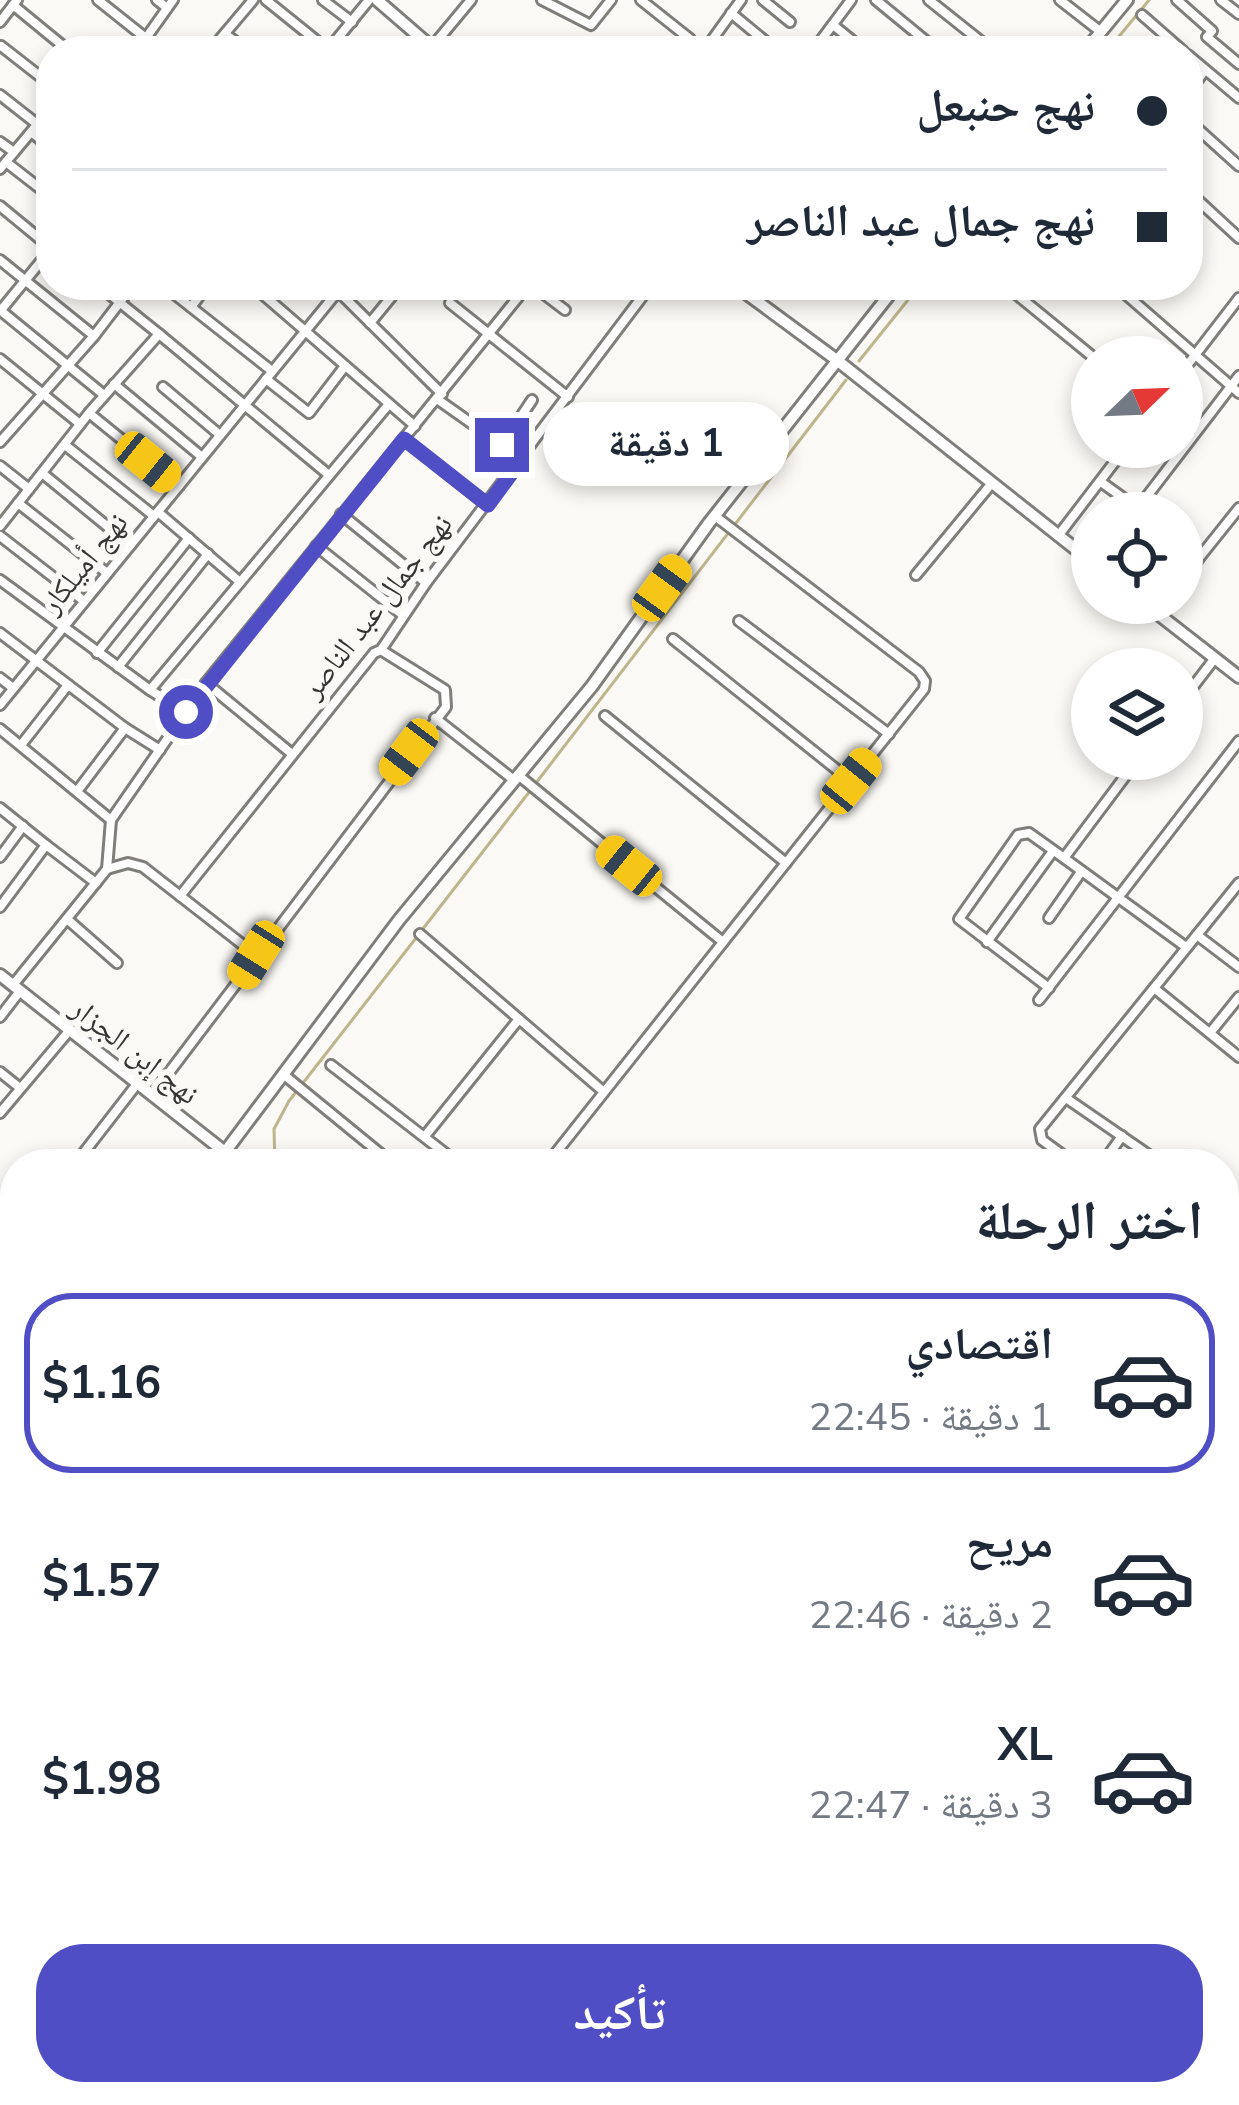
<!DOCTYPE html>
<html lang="ar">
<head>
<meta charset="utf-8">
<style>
	body { margin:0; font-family:"Nunito Sans","Noto Naskh Arabic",sans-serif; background:#f2f2f3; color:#1f2937; direction:rtl; height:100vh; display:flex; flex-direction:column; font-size:45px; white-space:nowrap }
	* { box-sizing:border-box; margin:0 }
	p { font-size:39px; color:#747a83 }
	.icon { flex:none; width:66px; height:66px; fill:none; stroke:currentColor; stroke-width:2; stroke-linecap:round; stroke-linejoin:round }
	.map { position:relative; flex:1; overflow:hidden; direction:ltr }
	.side { position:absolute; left:0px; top:1149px; width:1239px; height:957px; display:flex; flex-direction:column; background:#fff; border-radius:48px 48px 0 0; box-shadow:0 6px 18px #0003; direction:rtl }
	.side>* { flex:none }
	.top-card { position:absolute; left:36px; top:36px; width:1167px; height:264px; border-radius:48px; box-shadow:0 6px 18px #0003; direction:rtl; display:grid; align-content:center; height:264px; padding:0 36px; background:#fff }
	.needle { width:78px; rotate:67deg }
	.controls { position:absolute; left:1071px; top:336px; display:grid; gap:24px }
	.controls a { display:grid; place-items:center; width:132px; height:132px; border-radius:50%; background:#fff; box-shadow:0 6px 18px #0003; font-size:60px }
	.end { position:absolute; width:54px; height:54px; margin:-27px; border:15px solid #4f4ec4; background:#fff; box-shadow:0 0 0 6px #fff }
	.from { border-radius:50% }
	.bubble { position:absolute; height:84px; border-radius:42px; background:#fff; box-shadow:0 6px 18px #0003; font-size:39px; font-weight:700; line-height:84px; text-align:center; direction:rtl }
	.car { position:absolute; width:36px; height:72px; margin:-36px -18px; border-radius:15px; box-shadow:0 0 9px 3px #0007; background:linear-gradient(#f5c518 24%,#345 0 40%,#f5c518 0 76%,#345 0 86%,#f5c518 0) }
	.top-card b { display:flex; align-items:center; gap:42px; height:114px; font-size:45px }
	.top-card b+b { border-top:3px solid #e0e1e3 }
	.top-card i { width:30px; height:30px; background:#1f2937 }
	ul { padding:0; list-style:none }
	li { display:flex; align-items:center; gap:36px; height:180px; margin:0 24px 18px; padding:0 12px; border:6px solid transparent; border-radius:48px }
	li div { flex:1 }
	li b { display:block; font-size:45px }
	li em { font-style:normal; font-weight:700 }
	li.on { border-color:#4f4ec4 }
	li>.icon { width:108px; height:108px; stroke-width:1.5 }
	h2 { padding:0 36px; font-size:54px; line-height:144px }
	.button { display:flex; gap:24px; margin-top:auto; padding:24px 36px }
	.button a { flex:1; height:138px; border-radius:48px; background:#4f4ec4; color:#fff; font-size:48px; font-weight:700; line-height:138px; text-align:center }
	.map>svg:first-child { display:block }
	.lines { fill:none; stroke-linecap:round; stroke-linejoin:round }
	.stream { stroke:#beb58c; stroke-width:3 }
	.minor-casing { stroke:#7f7e7b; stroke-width:14 }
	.tertiary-casing { stroke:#7f7e7b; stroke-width:16 }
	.trunk-casing { stroke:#ae9f54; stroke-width:20 }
	.minor { stroke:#fff; stroke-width:8 }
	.tertiary { stroke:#fff; stroke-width:10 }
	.trunk { stroke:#f2e086; stroke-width:14 }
	.route { stroke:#4f4ec4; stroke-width:15 }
	.labels { text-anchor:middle; stroke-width:12; stroke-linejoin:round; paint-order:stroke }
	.street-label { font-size:30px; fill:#343432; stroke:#faf9f5 }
</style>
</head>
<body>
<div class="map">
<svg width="1239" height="2105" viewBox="0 0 1239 2105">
	<rect width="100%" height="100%" fill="#faf9f5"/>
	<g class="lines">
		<g class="stream">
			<path d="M1107,51l42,-51"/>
			<path d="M859,361l61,-76"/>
			<path d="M536,783l310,-403"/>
			<path d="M422,930l108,-139"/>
			<path d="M275,1164l-1,-35 15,-28 127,-163"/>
		</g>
		<defs>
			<g id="minor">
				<path d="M98,0l64,51"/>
				<path d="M157,0l10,8"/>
				<path d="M266,0l62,50"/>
				<path d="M323,0l29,22"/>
				<path d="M542,0l49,25 20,-25"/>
				<path d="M641,0l49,39 7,12"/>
				<path d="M763,0l27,22"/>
				<path d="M876,0l62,51"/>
				<path d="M929,0l64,51"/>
				<path d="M1060,0l41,32"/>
				<path d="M1177,0l35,31 -5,6 32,27"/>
				<path d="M1221,0l18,14"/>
				<path d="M13,5l56,46"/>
				<path d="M731,13l46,38"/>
				<path d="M1142,15l41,36"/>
				<path d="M0,22l17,-22"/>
				<path d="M833,25l32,26"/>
				<path d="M225,34l23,17"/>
				<path d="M146,38l27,-38"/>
				<path d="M1,46l50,39"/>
				<path d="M432,47l39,-47"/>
				<path d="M328,50l41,-50"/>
				<path d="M210,51l43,-51"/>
				<path d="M704,51l37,-51"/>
				<path d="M813,51l38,-51"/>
				<path d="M1188,55l51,43"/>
				<path d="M1188,93l17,-23"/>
				<path d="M0,95l37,29"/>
				<path d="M1188,120l51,46"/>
				<path d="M31,132l20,16"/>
				<path d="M0,142l14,10"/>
				<path d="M6,162l45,35"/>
				<path d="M0,169l51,-61"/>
				<path d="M1188,191l51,47"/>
				<path d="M0,206l51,42"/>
				<path d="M0,260l94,76"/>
				<path d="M163,285l109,86"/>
				<path d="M252,285l163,141"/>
				<path d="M532,285l33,25"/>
				<path d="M1005,285l88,72"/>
				<path d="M1115,285l124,108"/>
				<path d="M338,291l104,103"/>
				<path d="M450,303l118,94"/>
				<path d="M191,307l17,-22"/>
				<path d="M0,310l104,85"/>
				<path d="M1,310l50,-61"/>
				<path d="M370,323l31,-38"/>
				<path d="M159,334l170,141"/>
				<path d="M0,359l80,65"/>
				<path d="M1182,372l57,-74"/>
				<path d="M266,379l43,34 36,-47"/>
				<path d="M114,384l88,73"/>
				<path d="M163,387l57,48"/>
				<path d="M437,399l85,60"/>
				<path d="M89,413l90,73"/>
				<path d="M404,439l83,66"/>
				<path d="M0,442l94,-106 39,-51"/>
				<path d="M65,445l89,71"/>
				<path d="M502,445l30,-45"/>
				<path d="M0,466l29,23"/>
				<path d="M42,473l88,72"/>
				<path d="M1101,482l43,31"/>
				<path d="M18,503l89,70"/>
				<path d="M1138,508l101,-132"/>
				<path d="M158,512l82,70"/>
				<path d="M341,514l85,69"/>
				<path d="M0,526l89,-113 70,-79 -61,-49"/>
				<path d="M0,536l84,65"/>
				<path d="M1058,536l68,-89"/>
				<path d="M1182,544l17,14 -17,25"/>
				<path d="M316,546l87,69"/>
				<path d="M1199,558l40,-50"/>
				<path d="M916,575l76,-92"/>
				<path d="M0,580l150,110 36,22"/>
				<path d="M739,621l150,113"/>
				<path d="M0,633l125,95 -47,62"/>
				<path d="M673,639l178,142"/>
				<path d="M97,653l92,-115"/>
				<path d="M118,667l90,-113"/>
				<path d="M0,678l13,10"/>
				<path d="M206,683l86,71"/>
				<path d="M150,690l239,-286"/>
				<path d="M1182,701l33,-43"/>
				<path d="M0,705l343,-420"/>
				<path d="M605,716l181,147"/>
				<path d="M435,718l79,62"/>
				<path d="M125,728l35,22"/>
				<path d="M0,729l111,91"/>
				<path d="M21,745l47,-60"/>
				<path d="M1138,759l-74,99 122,89"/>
				<path d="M518,775l205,167"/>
				<path d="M0,808l46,37 -46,62"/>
				<path d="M46,845l50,38"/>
				<path d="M0,857l23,-31"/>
				<path d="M107,869l4,-49 95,-137 322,-398"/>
				<path d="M180,896l194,-243 7,-3 45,-67 225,-298"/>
				<path d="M1049,918l32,-46"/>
				<path d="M67,919l50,44"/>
				<path d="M420,934l184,158"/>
				<path d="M1197,935l42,32"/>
				<path d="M987,942l66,-91"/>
				<path d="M13,985l94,-116 21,-6 15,4 113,88"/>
				<path d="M1049,988l-90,-69 59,-84 11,-2 35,25"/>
				<path d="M1154,988l85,69"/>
				<path d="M1039,1000l200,-259"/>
				<path d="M0,1017l20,-26"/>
				<path d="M1210,1033l29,-36"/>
				<path d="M331,1065l128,99"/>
				<path d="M0,1072l20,16"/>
				<path d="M283,1074l110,90"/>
				<path d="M152,1095l294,-388 -1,-17 -64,-40"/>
				<path d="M1066,1098l96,66"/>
				<path d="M0,1113l69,-82"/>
				<path d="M425,1136l94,-117"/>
				<path d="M75,1164l62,-80"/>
				<path d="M547,1164l377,-475 1,-8 -6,-9 -204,-156"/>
				<path d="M1075,1164l-33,-24 -2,-11 199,-246"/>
				<path d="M1102,1164l20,-28"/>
				<path d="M1224,1207l15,11"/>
				<path d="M0,1260l15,-19"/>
				<path d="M1224,1307l15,10"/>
				<path d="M1224,1433l15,-19"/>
				<path d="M1224,1505l15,-19"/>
				<path d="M0,1566l15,12"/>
				<path d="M1224,1587l15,12"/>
				<path d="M0,1676l15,13"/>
				<path d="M1224,1694l15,-20"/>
				<path d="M0,1717l15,-19"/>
				<path d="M0,1840l14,11"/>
				<path d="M1224,1845l15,-20"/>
				<path d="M1224,2066h15"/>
				<path d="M881,2091l13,11"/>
				<path d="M1122,2091l18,14"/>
				<path d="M353,2105l11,-14"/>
				<path d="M695,2105l11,-14"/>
				<path d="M756,2105l10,-14"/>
				<path d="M892,2105l12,-6 9,6"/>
				<path d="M1182,2105l10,-14"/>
			</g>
			<g id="tertiary">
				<path d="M377,0l59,51"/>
				<path d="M1085,51l42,-51"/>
				<path d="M735,285l103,76 254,201"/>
				<path d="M1144,603l95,74"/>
				<path d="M0,975l240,189"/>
				<path d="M216,1164l183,-244 193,-234 117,-163 188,-238"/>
				<path d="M0,1441l15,-18"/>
				<path d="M1224,1936l15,11"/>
			</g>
			<g id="trunk">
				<path d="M1224,1453l15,-19"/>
				<path d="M1224,1486l15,-19"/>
				<path d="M716,2105l11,-14"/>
				<path d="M737,2105l12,-14"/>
			</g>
		</defs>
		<use href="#minor" class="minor-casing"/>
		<use href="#tertiary" class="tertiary-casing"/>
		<use href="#trunk" class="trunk-casing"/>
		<use href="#minor" class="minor"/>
		<use href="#tertiary" class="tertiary"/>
		<use href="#trunk" class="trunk"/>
	</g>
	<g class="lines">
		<path class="route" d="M186,712l218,-273 84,66 34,-46 -20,-14"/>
	</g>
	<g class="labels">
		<g class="street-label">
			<text transform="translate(84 563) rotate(-51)" y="10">نهج أميلكار</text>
			<text transform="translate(377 606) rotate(-52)" y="10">نهج جمال عبد الناصر</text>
			<text transform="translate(135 1051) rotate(38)" y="10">نهج إبن الجزار</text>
		</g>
	</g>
</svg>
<div class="controls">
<a><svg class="needle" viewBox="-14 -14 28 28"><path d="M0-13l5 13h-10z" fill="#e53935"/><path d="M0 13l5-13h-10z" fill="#747a83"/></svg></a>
<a><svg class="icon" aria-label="locate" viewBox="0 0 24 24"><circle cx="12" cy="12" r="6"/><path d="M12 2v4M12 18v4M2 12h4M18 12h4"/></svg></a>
<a><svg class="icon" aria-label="layers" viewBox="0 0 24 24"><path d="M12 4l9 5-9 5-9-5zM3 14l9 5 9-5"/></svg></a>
</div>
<i class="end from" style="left:186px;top:712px"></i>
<i class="end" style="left:502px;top:445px"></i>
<div class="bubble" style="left:543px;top:402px;width:246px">1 دقيقة</div>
<i class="car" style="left:148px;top:462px;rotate:129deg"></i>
<i class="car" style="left:662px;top:588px;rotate:36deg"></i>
<i class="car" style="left:409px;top:752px;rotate:217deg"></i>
<i class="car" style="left:851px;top:781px;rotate:39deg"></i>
<i class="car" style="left:629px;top:866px;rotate:309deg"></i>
<i class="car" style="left:256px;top:955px;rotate:212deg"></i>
<div class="top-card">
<b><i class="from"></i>نهج حنبعل</b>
<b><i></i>نهج جمال عبد الناصر</b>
</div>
<section class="side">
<h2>اختر الرحلة</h2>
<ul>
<li class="on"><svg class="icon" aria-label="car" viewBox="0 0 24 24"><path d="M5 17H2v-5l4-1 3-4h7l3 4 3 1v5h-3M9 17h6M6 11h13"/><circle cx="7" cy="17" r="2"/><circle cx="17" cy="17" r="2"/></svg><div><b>اقتصادي</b><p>1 دقيقة · 22:45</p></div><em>$1.16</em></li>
<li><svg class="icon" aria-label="car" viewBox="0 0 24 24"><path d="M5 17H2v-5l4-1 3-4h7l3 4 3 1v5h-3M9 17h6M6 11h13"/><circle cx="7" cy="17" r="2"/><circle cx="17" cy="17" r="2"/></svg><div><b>مريح</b><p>2 دقيقة · 22:46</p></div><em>$1.57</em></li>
<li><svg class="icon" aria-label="car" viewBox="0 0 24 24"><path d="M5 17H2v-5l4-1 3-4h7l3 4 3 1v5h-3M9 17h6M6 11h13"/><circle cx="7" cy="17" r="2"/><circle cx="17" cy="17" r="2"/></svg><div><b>XL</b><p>3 دقيقة · 22:47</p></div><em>$1.98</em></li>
</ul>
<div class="button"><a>تأكيد</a></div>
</section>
</div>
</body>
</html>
